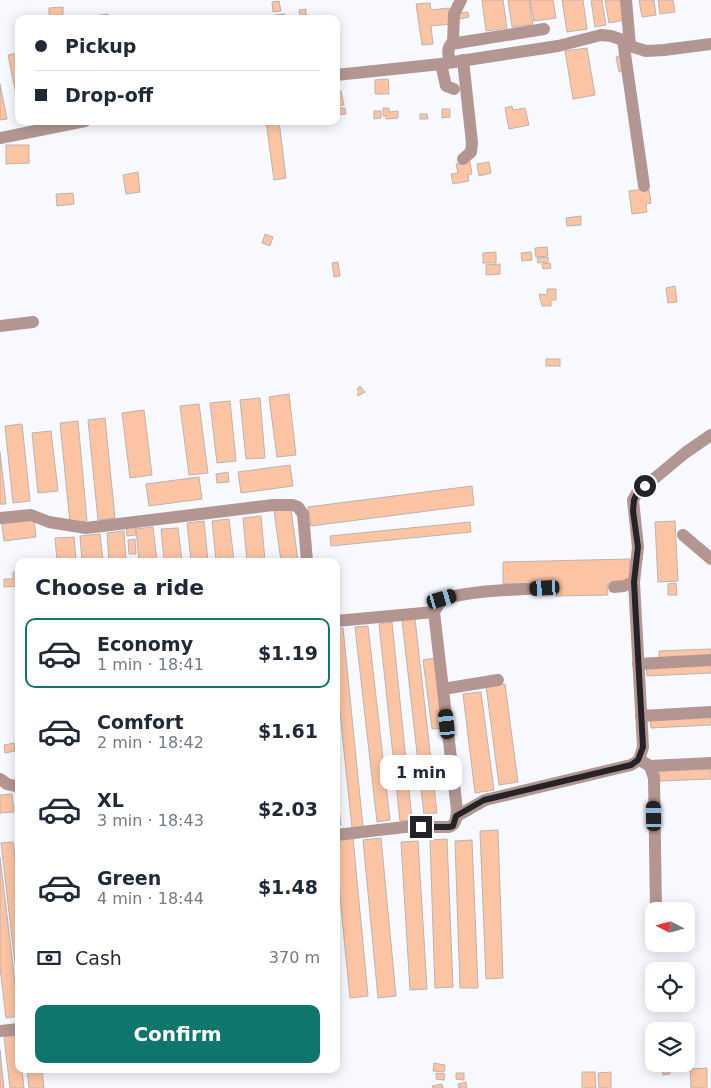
<!DOCTYPE html>
<html lang="en">
<head>
<meta charset="utf-8">
<style>
	body { margin:0; font-family:"DejaVu Sans",sans-serif; background:#f2f2f3; color:#1f2937; height:100vh; display:flex; flex-direction:column; font-size:19px; white-space:nowrap }
	* { box-sizing:border-box; margin:0 }
	p { font-size:16px; color:#747a83 }
	.icon { flex:none; width:28px; height:28px; fill:none; stroke:currentColor; stroke-width:2; stroke-linecap:round; stroke-linejoin:round }
	.map { position:relative; flex:1; overflow:hidden }
	.sheet { position:absolute; left:15px; top:558px; width:325px; height:515px; display:flex; flex-direction:column; background:#fff; border-radius:10px; box-shadow:0 2px 12px #0003 }
	.sheet>* { flex:none }
	.top-card { position:absolute; left:15px; top:15px; width:325px; height:110px; border-radius:10px; box-shadow:0 2px 12px #0003; display:grid; align-content:center; height:110px; padding:0 20px; background:#fff }
	.needle { width:32px; rotate:276deg }
	.tools { position:absolute; left:645px; top:902px; display:grid; gap:10px }
	.tools a { display:grid; place-items:center; width:50px; height:50px; border-radius:10px; background:#fff; box-shadow:0 2px 12px #0003; font-size:25px }
	.end { position:absolute; width:22px; height:22px; margin:-11px; border:6px solid #242428; background:#fff; box-shadow:0 0 0 2px #fff }
	.from { border-radius:50% }
	.bubble { position:absolute; height:35px; border-radius:10px; background:#fff; box-shadow:0 2px 12px #0003; font-size:16px; font-weight:700; line-height:35px; text-align:center }
	.car { position:absolute; width:15px; height:30px; margin:-15px -8px; border-radius:6px; box-shadow:0 0 4px 1px #0007; background:linear-gradient(#222 24%,#8ab4d8 0 40%,#222 0 76%,#8ab4d8 0 86%,#222 0) }
	.top-card b { display:flex; align-items:center; gap:18px; height:48px; font-size:19px }
	.top-card b+b { border-top:1px solid #e0e1e3 }
	.top-card i { width:12px; height:12px; background:#1f2937 }
	ul { padding:0; list-style:none }
	li { display:flex; align-items:center; gap:15px; height:70px; margin:0 10px 8px; padding:0 10px; border:2px solid transparent; border-radius:10px }
	li div { flex:1 }
	li b { display:block; font-size:19px }
	li em { font-style:normal; font-weight:700 }
	li.selected { border-color:#0f766e }
	li>.icon { width:45px; height:45px; stroke-width:1.5 }
	h2 { padding:0 20px; font-size:22px; line-height:60px }
	.pay { display:flex; align-items:center; gap:12px; height:55px; padding:0 20px; font-size:19px }
	.pay p { margin-inline-start:auto }
	.button { display:flex; gap:10px; margin-top:auto; padding:10px 20px }
	.button a { flex:1; height:58px; border-radius:10px; background:#0f766e; color:#fff; font-size:20px; font-weight:700; line-height:58px; text-align:center }
	.map>svg:first-child { display:block }
	.building { fill:#fcc4a3; stroke:#bbb3ae }
	.lines { fill:none; stroke-linecap:round; stroke-linejoin:round }
	.minor { stroke:#b39692; stroke-width:12 }
	.route { stroke:#242428; stroke-width:6 }
</style>
</head>
<body>
<div class="map">
<svg width="711" height="1088" viewBox="0 0 711 1088">
	<rect width="100%" height="100%" fill="#f8f9fe"/>
	<g class="building">
		<path d="M482,0h21l4,28 -21,3z"/>
		<path d="M508,0h21l4,24 -21,3z"/>
		<path d="M530,0h23l3,18 -22,3z"/>
		<path d="M562,0h21l4,29 -20,3z"/>
		<path d="M591,0h11l4,25 -11,2z"/>
		<path d="M605,0h16l4,20 -16,3z"/>
		<path d="M639,0h15l2,15 -14,2z"/>
		<path d="M658,0h15l2,12 -15,2z"/>
		<path d="M279,1l2,10 -8,1 -1,-10z"/>
		<path d="M430,3l1,7 18,-2 2,16 -20,2 2,18 -11,1 -6,-41z"/>
		<path d="M63,7v9l-14,1v-9z"/>
		<path d="M306,9v7l-6,1 -1,-7z"/>
		<path d="M468,12l1,5 -9,2 -1,-6z"/>
		<path d="M108,14l1,5h-14l-1,-3z"/>
		<path d="M285,14v5h-10v-4z"/>
		<path d="M587,48l8,47 -22,4 -8,-48z"/>
		<path d="M19,53v56l-11,-54z"/>
		<path d="M623,55l3,15 -7,2 -3,-15z"/>
		<path d="M388,79l1,15h-14v-14z"/>
		<path d="M0,84l7,35 -7,1z"/>
		<path d="M341,91l3,14 -8,1v-14z"/>
		<path d="M512,106l1,4 12,-2 4,17 -20,4 -4,-21z"/>
		<path d="M336,108h9l1,6 -10,1z"/>
		<path d="M383,108h6v4l9,-1v7l-12,1v-3h-3z"/>
		<path d="M442,109h8v8l-8,1z"/>
		<path d="M374,111h7v7l-7,1z"/>
		<path d="M420,114h7l1,5h-8z"/>
		<path d="M266,121h13l7,57 -12,2z"/>
		<path d="M6,145h23v18l-23,1z"/>
		<path d="M470,162l2,12 -4,1 1,6 -16,3 -2,-10 7,-1 -2,-9z"/>
		<path d="M489,162l2,11 -12,3 -2,-12z"/>
		<path d="M138,172l2,20 -14,2 -3,-19z"/>
		<path d="M644,189v2l5,-1 2,13 -5,1 1,8 -15,2 -3,-23z"/>
		<path d="M73,193l1,11 -17,2 -1,-12z"/>
		<path d="M581,216v9l-14,1 -1,-8z"/>
		<path d="M265,234l8,3 -3,9 -8,-3z"/>
		<path d="M547,247l1,9 -12,1 -1,-9z"/>
		<path d="M496,252v11h-13v-10z"/>
		<path d="M531,252l1,8 -10,1 -1,-8z"/>
		<path d="M548,257v5l-10,1 -1,-5z"/>
		<path d="M338,262l2,14 -6,1 -2,-14z"/>
		<path d="M550,263l1,5 -8,1 -1,-5z"/>
		<path d="M500,264v10l-14,1v-10z"/>
		<path d="M675,286l2,16 -9,1 -2,-15z"/>
		<path d="M547,289h9v11h-5v6h-9l-3,-12 8,1z"/>
		<rect x="546" y="359" width="14" height="7"/>
		<path d="M360,386l5,6 -7,4 -1,-2 2,-2 -2,-3z"/>
		<path d="M289,394l7,61 -19,2 -8,-60z"/>
		<path d="M260,398l5,60 -19,1 -6,-59z"/>
		<path d="M230,401l6,60 -19,2 -7,-60z"/>
		<path d="M199,404l9,69 -19,2 -9,-69z"/>
		<path d="M144,410l8,65 -22,3 -8,-65z"/>
		<path d="M105,418l10,100 -17,2 -10,-100z"/>
		<path d="M78,421l9,100 -17,2 -10,-100z"/>
		<path d="M22,424l8,77 -17,2 -8,-77z"/>
		<path d="M51,431l7,60 -20,2 -6,-60z"/>
		<path d="M0,452l6,52h-6z"/>
		<path d="M290,465l3,21 -52,7 -3,-21z"/>
		<path d="M228,472l1,10 -12,1 -1,-9z"/>
		<path d="M199,477l3,22 -53,7 -3,-22z"/>
		<path d="M472,486l2,19 -163,21 -3,-19z"/>
		<path d="M291,509l7,52h-17l-7,-50z"/>
		<path d="M261,516l4,45h-18l-4,-43z"/>
		<path d="M229,519l5,42h-18l-4,-40z"/>
		<path d="M34,520l2,17 -32,4 -2,-17z"/>
		<path d="M204,521l4,40h-17l-4,-38z"/>
		<path d="M675,521l3,60 -20,1 -3,-60z"/>
		<path d="M470,522l1,10 -140,14 -1,-10z"/>
		<path d="M135,526l1,9 -9,1 -1,-9z"/>
		<path d="M153,527l4,34h-18l-3,-32z"/>
		<path d="M178,528l4,33h-18l-3,-32z"/>
		<path d="M124,531l2,30h-17l-2,-28z"/>
		<path d="M100,534l3,27h-21l-2,-25z"/>
		<path d="M74,537l2,24h-19l-2,-23z"/>
		<path d="M135,539l1,15h-7l-1,-14z"/>
		<path d="M630,559v25h-23l1,11 -52,1v-13l-53,1v-22z"/>
		<path d="M13,572h6v14l-15,1v-8h9z"/>
		<path d="M676,583l1,12h-9v-11z"/>
		<path d="M415,619l22,194 -13,2 -22,-195z"/>
		<path d="M392,622l20,198 -12,1 -21,-197z"/>
		<path d="M368,626l22,194 -13,2 -22,-195z"/>
		<path d="M343,628l20,199 -11,1 -16,-154v-45z"/>
		<path d="M711,649v7l-52,2v-7z"/>
		<path d="M436,658l8,70 -12,1 -9,-69z"/>
		<path d="M711,663v10l-64,3 -1,-9z"/>
		<path d="M505,684l13,98 -19,3 -13,-99z"/>
		<path d="M481,692l13,98 -19,3 -12,-99z"/>
		<path d="M711,715v10l-60,3 -1,-9z"/>
		<path d="M14,743l1,8 -10,2 -1,-8z"/>
		<path d="M711,769v10l-51,2 -1,-10z"/>
		<path d="M336,779l5,46h-5z"/>
		<path d="M12,794l2,18 -14,1v-18z"/>
		<path d="M498,830l5,148 -17,1 -6,-148z"/>
		<path d="M353,838l15,158 -18,2 -14,-141v-18z"/>
		<path d="M381,838l15,158 -18,2 -15,-158z"/>
		<path d="M447,839l6,148 -18,1 -5,-148z"/>
		<path d="M472,840l6,148h-18l-5,-147z"/>
		<path d="M418,841l9,148 -17,1 -9,-148z"/>
		<path d="M13,842l6,45v111l-18,-155z"/>
		<path d="M0,857l19,159 -13,2 -6,-51z"/>
		<path d="M18,1035l1,34h3l2,19h-14l-6,-51z"/>
		<path d="M0,1050l4,38h-4z"/>
		<path d="M434,1063l11,2 -1,7 -11,-1z"/>
		<path d="M707,1068v20h-16l-1,-19z"/>
		<path d="M27,1069h15l2,19h-15z"/>
		<path d="M670,1069v5l-7,1 -1,-5z"/>
		<path d="M582,1072h13l1,16h-14z"/>
		<path d="M611,1072v16h-12l-1,-15z"/>
		<path d="M436,1073l9,1 -1,6 -8,-1z"/>
		<path d="M456,1073h8v7l-8,-1z"/>
		<path d="M466,1082l1,6h-8l-1,-4z"/>
		<path d="M442,1084l1,4h-10l-1,-2z"/>
	</g>
	<g class="lines">
		<g class="minor">
			<path d="M626,0l4,46"/>
			<path d="M623,40l21,146"/>
			<path d="M453,43l1,-29 7,-14"/>
			<path d="M450,62c-1,-6 -4,-12 1,-18l93,-15"/>
			<path d="M441,64l5,22 8,3"/>
			<path d="M336,75l105,-11 117,-18 43,-11 10,1 12,4 7,6 16,5 18,-1 47,-6"/>
			<path d="M0,138l85,-17"/>
			<path d="M463,159l8,-7 1,-9 -9,-83"/>
			<path d="M0,326l33,-4"/>
			<path d="M0,518l31,-3 18,7 37,6 187,-23h20l5,2 5,7 4,47"/>
			<path d="M683,535l28,24"/>
			<path d="M614,587l10,-1 10,-4 4,-35 -5,-47 4,-7 48,-40 26,-18"/>
			<path d="M336,621l98,-9"/>
			<path d="M638,664l73,-4"/>
			<path d="M443,689l55,-9"/>
			<path d="M641,716l70,-4"/>
			<path d="M643,762l7,4 61,-3"/>
			<path d="M650,766l4,12 2,133"/>
			<path d="M0,779l7,5 12,3"/>
			<path d="M457,816l28,-16 146,-35 8,-5 4,-13 -9,-165"/>
			<path d="M336,835l69,-8h44c8,-3 7,-10 8,-17l-23,-198 8,-13c33,-9 69,-9 103,-11"/>
			<path d="M0,1031l19,-2"/>
		</g>
	</g>
	<g class="lines">
		<path class="route" d="M421,827h28l4,-1 3,-10 28,-16 147,-35 7,-5 5,-13 -9,-165 4,-35 -5,-36 1,-11 3,-7 8,-7"/>
	</g>
</svg>
<div class="tools">
<a><svg class="needle" viewBox="-14 -14 28 28"><path d="M0-13l5 13h-10z" fill="#e53935"/><path d="M0 13l5-13h-10z" fill="#747a83"/></svg></a>
<a><svg class="icon" aria-label="locate" viewBox="0 0 24 24"><circle cx="12" cy="12" r="6"/><path d="M12 2v4M12 18v4M2 12h4M18 12h4"/></svg></a>
<a><svg class="icon" aria-label="layers" viewBox="0 0 24 24"><path d="M12 4l9 5-9 5-9-5zM3 14l9 5 9-5"/></svg></a>
</div>
<i class="end from" style="left:645px;top:486px"></i>
<i class="end" style="left:421px;top:827px"></i>
<div class="bubble" style="left:380px;top:755px;width:82px">1 min</div>
<i class="car" style="left:545px;top:588px;rotate:267deg"></i>
<i class="car" style="left:442px;top:599px;rotate:74deg"></i>
<i class="car" style="left:447px;top:724px;rotate:354deg"></i>
<i class="car" style="left:654px;top:816px;rotate:359deg"></i>
<div class="top-card">
<b><i class="from"></i>Pickup</b>
<b><i></i>Drop-off</b>
</div>
<section class="sheet">
<h2>Choose a ride</h2>
<ul>
<li class="selected"><svg class="icon" aria-label="car" viewBox="0 0 24 24"><path d="M5 17H2v-5l4-1 3-4h7l3 4 3 1v5h-3M9 17h6M6 11h13"/><circle cx="7" cy="17" r="2"/><circle cx="17" cy="17" r="2"/></svg><div><b>Economy</b><p>1 min · 18:41</p></div><em>$1.19</em></li>
<li><svg class="icon" aria-label="car" viewBox="0 0 24 24"><path d="M5 17H2v-5l4-1 3-4h7l3 4 3 1v5h-3M9 17h6M6 11h13"/><circle cx="7" cy="17" r="2"/><circle cx="17" cy="17" r="2"/></svg><div><b>Comfort</b><p>2 min · 18:42</p></div><em>$1.61</em></li>
<li><svg class="icon" aria-label="car" viewBox="0 0 24 24"><path d="M5 17H2v-5l4-1 3-4h7l3 4 3 1v5h-3M9 17h6M6 11h13"/><circle cx="7" cy="17" r="2"/><circle cx="17" cy="17" r="2"/></svg><div><b>XL</b><p>3 min · 18:43</p></div><em>$2.03</em></li>
<li><svg class="icon" aria-label="car" viewBox="0 0 24 24"><path d="M5 17H2v-5l4-1 3-4h7l3 4 3 1v5h-3M9 17h6M6 11h13"/><circle cx="7" cy="17" r="2"/><circle cx="17" cy="17" r="2"/></svg><div><b>Green</b><p>4 min · 18:44</p></div><em>$1.48</em></li>
</ul>
<div class="pay"><svg class="icon" aria-label="cash" viewBox="0 0 24 24"><path d="M3 7h18v10H3z"/><circle cx="12" cy="12" r="2"/></svg>Cash<p>370 m</p></div>
<div class="button"><a>Confirm</a></div>
</section>
</div>
</body>
</html>
